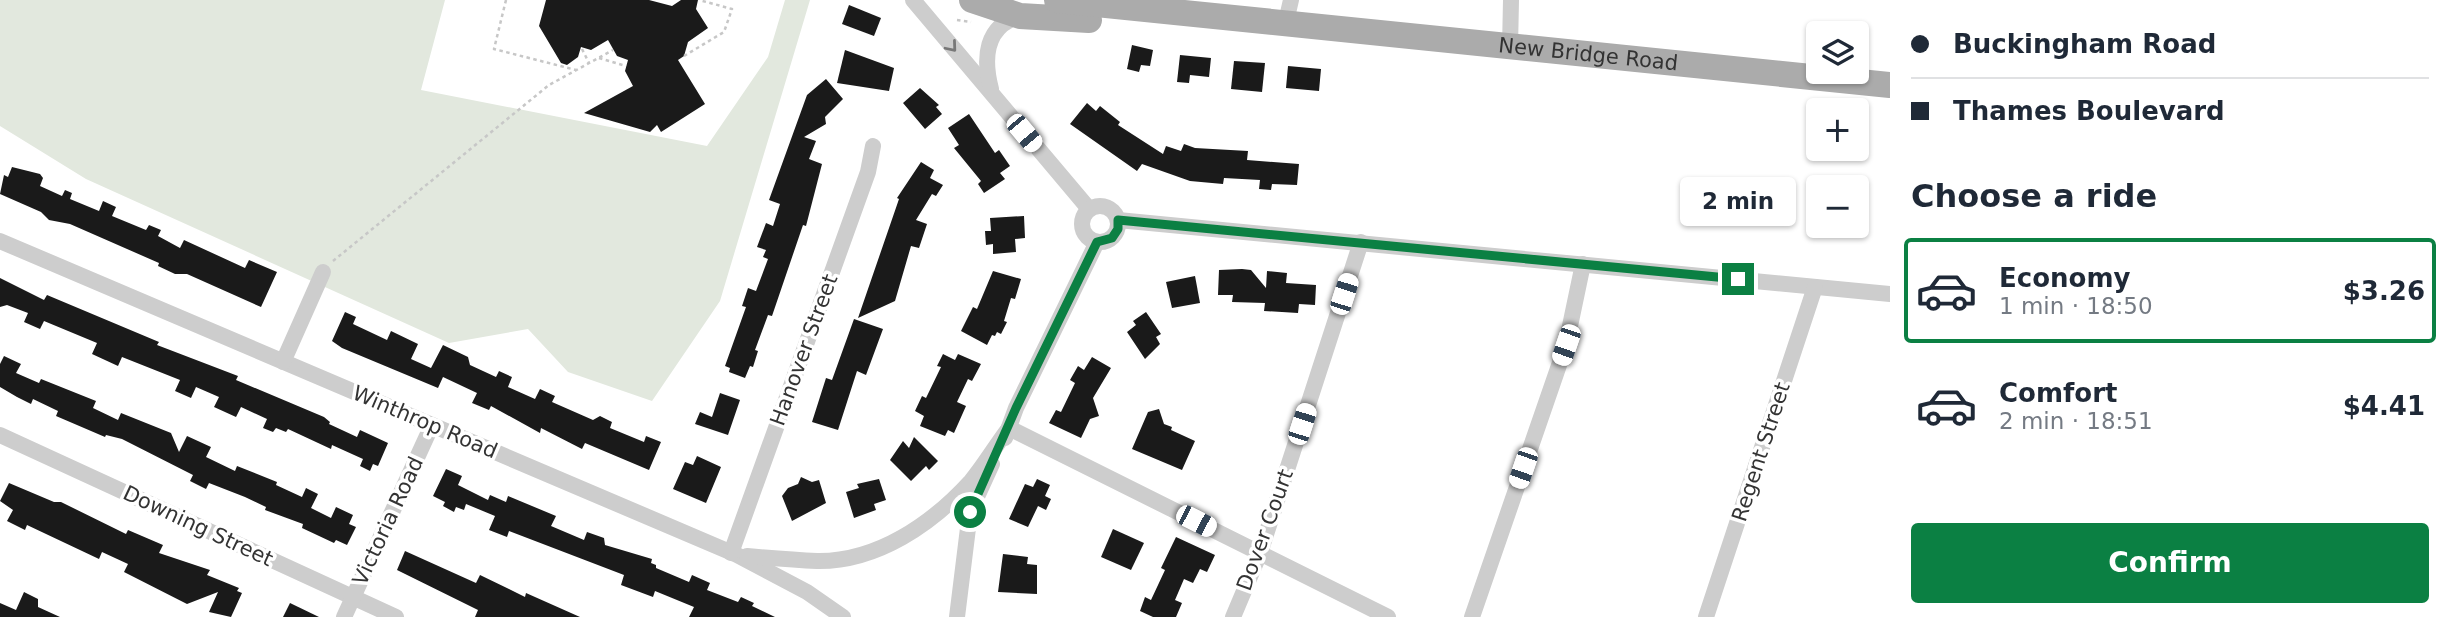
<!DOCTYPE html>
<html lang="en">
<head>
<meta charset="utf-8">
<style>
	body { margin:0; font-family:"DejaVu Sans",sans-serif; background:#f2f2f3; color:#1f2937; height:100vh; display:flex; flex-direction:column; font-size:26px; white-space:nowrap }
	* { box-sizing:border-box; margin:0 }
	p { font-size:23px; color:#747a83 }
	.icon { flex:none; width:38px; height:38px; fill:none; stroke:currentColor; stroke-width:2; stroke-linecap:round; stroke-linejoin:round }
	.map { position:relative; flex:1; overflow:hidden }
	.sheet { display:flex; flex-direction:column; background:#fff; width:560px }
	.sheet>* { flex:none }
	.guide { display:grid; align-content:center; height:154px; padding:0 21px; background:#fff }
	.fabs { position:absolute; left:1806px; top:21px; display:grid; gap:14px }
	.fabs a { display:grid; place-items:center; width:63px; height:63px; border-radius:7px; background:#fff; box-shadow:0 2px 5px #0004; font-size:35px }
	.end { position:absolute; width:32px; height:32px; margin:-16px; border:9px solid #0b8043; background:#fff; box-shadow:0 0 0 4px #fff }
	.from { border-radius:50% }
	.bubble { position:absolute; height:49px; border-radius:7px; background:#fff; box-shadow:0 2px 5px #0004; font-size:23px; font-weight:800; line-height:49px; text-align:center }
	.car { position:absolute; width:21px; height:42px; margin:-21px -10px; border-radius:9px; box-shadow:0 0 5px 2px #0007; background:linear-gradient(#fff 24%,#345 0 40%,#fff 0 76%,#345 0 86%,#fff 0) }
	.guide b { display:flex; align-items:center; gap:24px; height:66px; font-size:26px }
	.guide b+b { border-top:2px solid #e0e1e3 }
	.guide i { width:18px; height:18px; background:#1f2937 }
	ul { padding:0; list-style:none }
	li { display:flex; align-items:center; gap:21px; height:105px; margin:0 14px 10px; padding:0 7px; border:4px solid transparent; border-radius:7px }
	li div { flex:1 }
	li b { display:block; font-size:26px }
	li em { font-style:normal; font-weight:800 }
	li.active { border-color:#0b8043 }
	li>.icon { width:63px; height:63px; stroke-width:1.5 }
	h2 { padding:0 21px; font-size:32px; line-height:84px }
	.button { display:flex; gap:14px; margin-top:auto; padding:14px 21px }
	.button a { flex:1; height:80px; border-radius:7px; background:#0b8043; color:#fff; font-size:28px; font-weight:800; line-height:80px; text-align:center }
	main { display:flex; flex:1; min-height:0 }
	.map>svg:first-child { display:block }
	.green { fill:#e2e8de }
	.building { fill:#1a1a1a }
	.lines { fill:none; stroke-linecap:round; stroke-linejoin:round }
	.path { stroke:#c7c7c7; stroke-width:2.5; stroke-dasharray:3.5 3.5; stroke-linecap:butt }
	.minor { stroke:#cdcdcd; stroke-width:16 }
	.primary { stroke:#ababab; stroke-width:26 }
	.oneway { stroke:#787878 }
	.route { stroke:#0b8043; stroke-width:9 }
	.labels { text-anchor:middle; stroke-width:7; stroke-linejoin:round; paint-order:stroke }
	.street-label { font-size:21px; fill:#333; stroke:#fff }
</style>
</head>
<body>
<main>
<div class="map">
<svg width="1890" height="617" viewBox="0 0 1890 617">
	<rect width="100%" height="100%" fill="#fff"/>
	<path class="green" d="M0,0h445l-24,90 286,56 61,-89 17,-57h25l-90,301 -68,100 -84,-29 -40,-43 -79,14 -363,-164 -86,-53z"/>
	<g class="building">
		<path d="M546,0h103l23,6 9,-6h17l-2,9 12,19 -20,14 -4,14 -6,4 27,44 -44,28 -4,-7 -7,7 -66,-19 49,-27 -8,-15 3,-11 -11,-4 -9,-16 -17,10 -10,-3 -3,10 -11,8 -6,-2 -22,-37z"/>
		<path d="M849,5l32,13 -7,18 -32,-12z"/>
		<path d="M1132,45l21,5 -3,16 -9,-1 -2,7 -12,-3z"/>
		<path d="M845,50l49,18 -5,23 -52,-8z"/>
		<path d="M1180,55l31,3 -2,19 -19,-2 -1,8 -12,-1z"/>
		<path d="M1234,61l31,2 -3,29 -31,-3z"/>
		<path d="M1288,66l33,3 -2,22 -33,-3z"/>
		<path d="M826,79l17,20 -18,18 1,7 -22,13 12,4 -7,18 13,5 -16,62 -3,-1 -31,91 -4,-1 -13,35 3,1 -5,16 -3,-1 -5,12 -16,-6 1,-4 -5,-2 21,-59 -4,-1 6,-18 8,3 12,-32 -5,-2 3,-7 -9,-3 9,-24 7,3 7,-22 -11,-4 38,-105z"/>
		<path d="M920,88l19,17 -3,2 6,7 -17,15 -22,-26z"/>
		<path d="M1087,103l9,8 4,-5 20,16 -2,3 45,29 3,-8 15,5 3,-7 11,4 53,3 -1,9 52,4 -2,21 -25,-1 -1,6 -12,-1 1,-9 -36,-2 -1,6 -33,-3 -48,-17 -5,7 -67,-47z"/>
		<path d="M969,114l26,39 4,-3 11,16 -10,7 5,6 -21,14 -6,-9 3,-3 -27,-33 5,-3 -11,-17z"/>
		<path d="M921,162l13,8 -4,8 13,7 -7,11 -4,-2 -16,26 11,4 -8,24 -8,-2 -16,55 -37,17 41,-119 -2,-1z"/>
		<path d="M12,167l28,7 3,4 -3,8 22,10 3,-6 7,3 -2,6 29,12 4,-10 13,6 -4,9 34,14 3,-5 12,5 -3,6 22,12 4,-8 61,28 4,-8 28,12 -16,35 -74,-33h-12l-17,-8 1,-3 -89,-39 -21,-4 -8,-8 -41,-18 4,-19 4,2z"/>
		<path d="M1024,216l1,22 -10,1 1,13 -23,2v-10l-7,1 -1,-14h6l-1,-13z"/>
		<path d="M1242,269l9,1 15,18 1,-17 20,2 -1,10 30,2 -1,20 -16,-1 -1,9 -34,-2 1,-8 -33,-1 1,-7h-15l1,-25z"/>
		<path d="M993,271l28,8 -6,20 -4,-1 -7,23 3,1 -6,12 -4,-2 -2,4 -3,-1 -5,10 -26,-14 12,-24 4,2z"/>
		<path d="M1195,276l5,27 -28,5 -6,-26z"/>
		<path d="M0,278l44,22 3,-5 112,47 -2,3 81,31 -2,4 88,37 6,5 -1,2 28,13 3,-7 28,13 -10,23 -5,-2 -3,7 -10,-5 3,-7 -31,-14 -1,4 -43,-20 -2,3 -10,-4 -3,4 -10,-4 4,-9 -26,-12 -5,10 -22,-10 5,-10 -23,-10 -5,11 -16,-7 5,-11 -58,-23 -4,9 -26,-12 5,-11 -53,-22 -4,8 -16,-7 4,-9 -21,-8 -7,2z"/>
		<path d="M345,312l11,5 -3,7 34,16 4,-9 27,13 -7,15 20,9 12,-23 25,12 2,8 26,12 3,-6 13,6 -4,10 27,12 5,-10 15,7 -3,6 41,18 7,-4 12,6 -2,6 34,14 2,-6 15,6 -12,28 -64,-27 -3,6 -41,-21 -1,5 -49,-27 -2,4 -17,-7 5,-10 -34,-16 -5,11 -96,-40 -10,-7z"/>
		<path d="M1146,312l15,22 -5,3 4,7 -15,15 -18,-27 9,-7 -3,-4z"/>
		<path d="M854,319l29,10 -17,46 -9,-4 -19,59 -26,-8 14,-44 6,2z"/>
		<path d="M943,354l12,6 3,-6 23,10 -9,17 -4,-2 -11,23 9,4 -12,27 -6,-3 -3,6 -25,-10 4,-10 -9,-5 7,-15 4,2 15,-31 -4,-1z"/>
		<path d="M4,356l17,8 -5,9 23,10 2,-4 55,22 -3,7 25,12 3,-7 50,20 8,19 8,-16 24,11 -5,10 29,14 2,-5 40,16 -1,3 26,12 4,-9 12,6 -7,14 20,10 5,-11 17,8 -4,9 7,3 -9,18 -11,-5 -2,3 -32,-15 1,-4 -38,-14 1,-3 -21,-10 -36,-14 -3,6 -16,-8 3,-6 -71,-36 -16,-4 -1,2 -49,-21 2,-5 -25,-12 -2,5 -14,-7 -17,-10v-23z"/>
		<path d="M1092,357l19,11 -18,30 6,18 -9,3 -9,19 -32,-15 7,-13 5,2 14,-29 -5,-3 8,-14 6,4z"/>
		<path d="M720,393l20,7 -12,35 -33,-11 5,-12 12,5z"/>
		<path d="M1159,409l5,15 8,3 -1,3 24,11 -13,29 -50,-21 16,-37z"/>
		<path d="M914,437l24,24 -9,9 -3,-4 -15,15 -21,-21 13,-19 6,7z"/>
		<path d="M697,456l24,11 -15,36 -33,-14 12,-27 8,3z"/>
		<path d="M446,469l16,7 -4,9 30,15 2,-5 16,7 2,-6 48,20 -5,10 33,14 3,-8 17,6 1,7 47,14 -1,4 5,2v3l33,14 3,-7 18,8 -3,7 31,12 3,-5 13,6 -2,3 23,11h-86l5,-10 -39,-16 -2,6 -32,-12 3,-10 -115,-44 -2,6 -18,-7 6,-14 -29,-12 -2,6 -8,-3 -2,5 -11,-6 2,-4 -12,-6z"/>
		<path d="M801,477l11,5 7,-2 7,23 -34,18 -10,-25 6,-8 10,-4z"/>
		<path d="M879,479l7,21 -12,4 2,6 -22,8 -8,-26 13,-4 -2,-4z"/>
		<path d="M1037,479l13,6 -5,11 6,3 -5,11 -8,-4 -10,21 -19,-8 16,-35 8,3z"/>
		<path d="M9,483l45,19h7l65,32 2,-4 35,15 -4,8 51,17 -3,5 32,13 -2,3 5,2 -11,24 -22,-5 9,-20 -31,12 -63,-32 4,-8 -26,-12 -3,7 -72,-34 -2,5 -18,-9 6,-11 -13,-9z"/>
		<path d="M1113,529l31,14 -13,27 -30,-13z"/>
		<path d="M1176,537l39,18 -8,17 -7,-3 -7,14 -9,-4 -9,21 7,3 -6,14h-23l-13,-6 5,-14 6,3 14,-30 -4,-2z"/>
		<path d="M405,551l71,32 4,-8 37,18 8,4 1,-4 54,24h-105l3,-7 -81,-40z"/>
		<path d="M1003,554l25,3 -1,7 10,1v29l-39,-2z"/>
		<path d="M24,592l14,7v8l22,10h-60v-14l16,7z"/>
		<path d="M290,603l29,14h-36z"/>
	</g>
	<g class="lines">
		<g class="path">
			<path d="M506,0l-12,49 82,21"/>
			<path d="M957,20l14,2"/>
			<path d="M582,49l7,14"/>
			<path d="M684,56l40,-24 8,-23 -33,-9"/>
			<path d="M599,58l27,8"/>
			<path d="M333,261l216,-176 64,-35"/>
		</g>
		<g class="minor">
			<path d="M913,0l176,209"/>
			<path d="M1285,26l6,-26"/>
			<path d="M1510,48l1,-48"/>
			<path d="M991,89c-8,-31 -6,-63 29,-73"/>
			<circle cx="1100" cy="224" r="18"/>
			<path d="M1118,220l772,74"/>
			<path d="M0,241l737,314 70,37 36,25"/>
			<path d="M283,362l40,-90"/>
			<path d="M0,435l396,182"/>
			<path d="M1005,438l11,-30 81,-166"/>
			<path d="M731,553l137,-381 5,-26"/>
			<path d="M747,556c23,2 47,4 70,5 60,1 115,-37 154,-80 14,-17 25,-36 38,-53l379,189"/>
			<path d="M344,617l88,-192"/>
			<path d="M957,617l13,-105 22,-48"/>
			<path d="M1233,617l27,-64 101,-311"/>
			<path d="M1472,617l94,-272 17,-81"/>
			<path d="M1706,617l109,-330"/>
		</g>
		<g class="primary">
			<path d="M972,0l48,16 69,4"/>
			<path id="s1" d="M1057,0l833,85"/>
		</g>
	</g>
	<defs><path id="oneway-chevron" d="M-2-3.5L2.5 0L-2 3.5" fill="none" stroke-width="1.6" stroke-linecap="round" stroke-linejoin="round" transform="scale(1.75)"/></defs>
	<use class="oneway" href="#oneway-chevron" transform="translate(952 47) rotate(50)"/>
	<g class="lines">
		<path class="route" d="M970,512l46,-104 81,-166 15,-4 6,-9v-9l620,59"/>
	</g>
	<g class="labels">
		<g class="street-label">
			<text dy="7" stroke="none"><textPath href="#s1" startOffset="534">New Bridge Road</textPath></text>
			<text transform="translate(804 350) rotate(-70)" y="7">Hanover Street</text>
			<text transform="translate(425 422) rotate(23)" y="7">Winthrop Road</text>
			<text transform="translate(1761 452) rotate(-72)" y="7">Regent Street</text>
			<text transform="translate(388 521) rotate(-65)" y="7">Victoria Road</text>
			<text transform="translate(198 526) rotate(25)" y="7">Downing Street</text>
			<text transform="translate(1265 530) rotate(-70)" y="7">Dover Court</text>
		</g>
	</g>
</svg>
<div class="fabs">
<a><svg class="icon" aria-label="layers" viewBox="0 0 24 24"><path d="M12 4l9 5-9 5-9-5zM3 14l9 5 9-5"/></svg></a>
<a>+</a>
<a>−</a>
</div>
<i class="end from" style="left:970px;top:512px"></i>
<i class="end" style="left:1738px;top:279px"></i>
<div class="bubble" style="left:1680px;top:177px;width:116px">2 min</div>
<i class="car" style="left:1024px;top:133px;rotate:140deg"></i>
<i class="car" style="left:1344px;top:294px;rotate:18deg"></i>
<i class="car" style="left:1566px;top:345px;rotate:199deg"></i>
<i class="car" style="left:1302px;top:424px;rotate:18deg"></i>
<i class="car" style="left:1523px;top:468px;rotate:199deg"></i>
<i class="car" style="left:1196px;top:521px;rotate:117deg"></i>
</div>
<section class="sheet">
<div class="guide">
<b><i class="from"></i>Buckingham Road</b>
<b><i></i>Thames Boulevard</b>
</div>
<h2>Choose a ride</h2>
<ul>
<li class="active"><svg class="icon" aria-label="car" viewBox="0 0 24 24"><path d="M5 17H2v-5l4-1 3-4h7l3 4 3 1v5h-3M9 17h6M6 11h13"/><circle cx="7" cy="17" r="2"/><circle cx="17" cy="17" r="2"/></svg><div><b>Economy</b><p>1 min · 18:50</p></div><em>$3.26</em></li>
<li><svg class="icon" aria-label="car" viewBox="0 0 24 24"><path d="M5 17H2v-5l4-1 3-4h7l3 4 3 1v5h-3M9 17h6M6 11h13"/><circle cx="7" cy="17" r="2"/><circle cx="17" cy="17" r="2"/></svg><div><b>Comfort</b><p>2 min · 18:51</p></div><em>$4.41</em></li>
</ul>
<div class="button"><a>Confirm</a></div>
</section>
</main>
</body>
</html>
